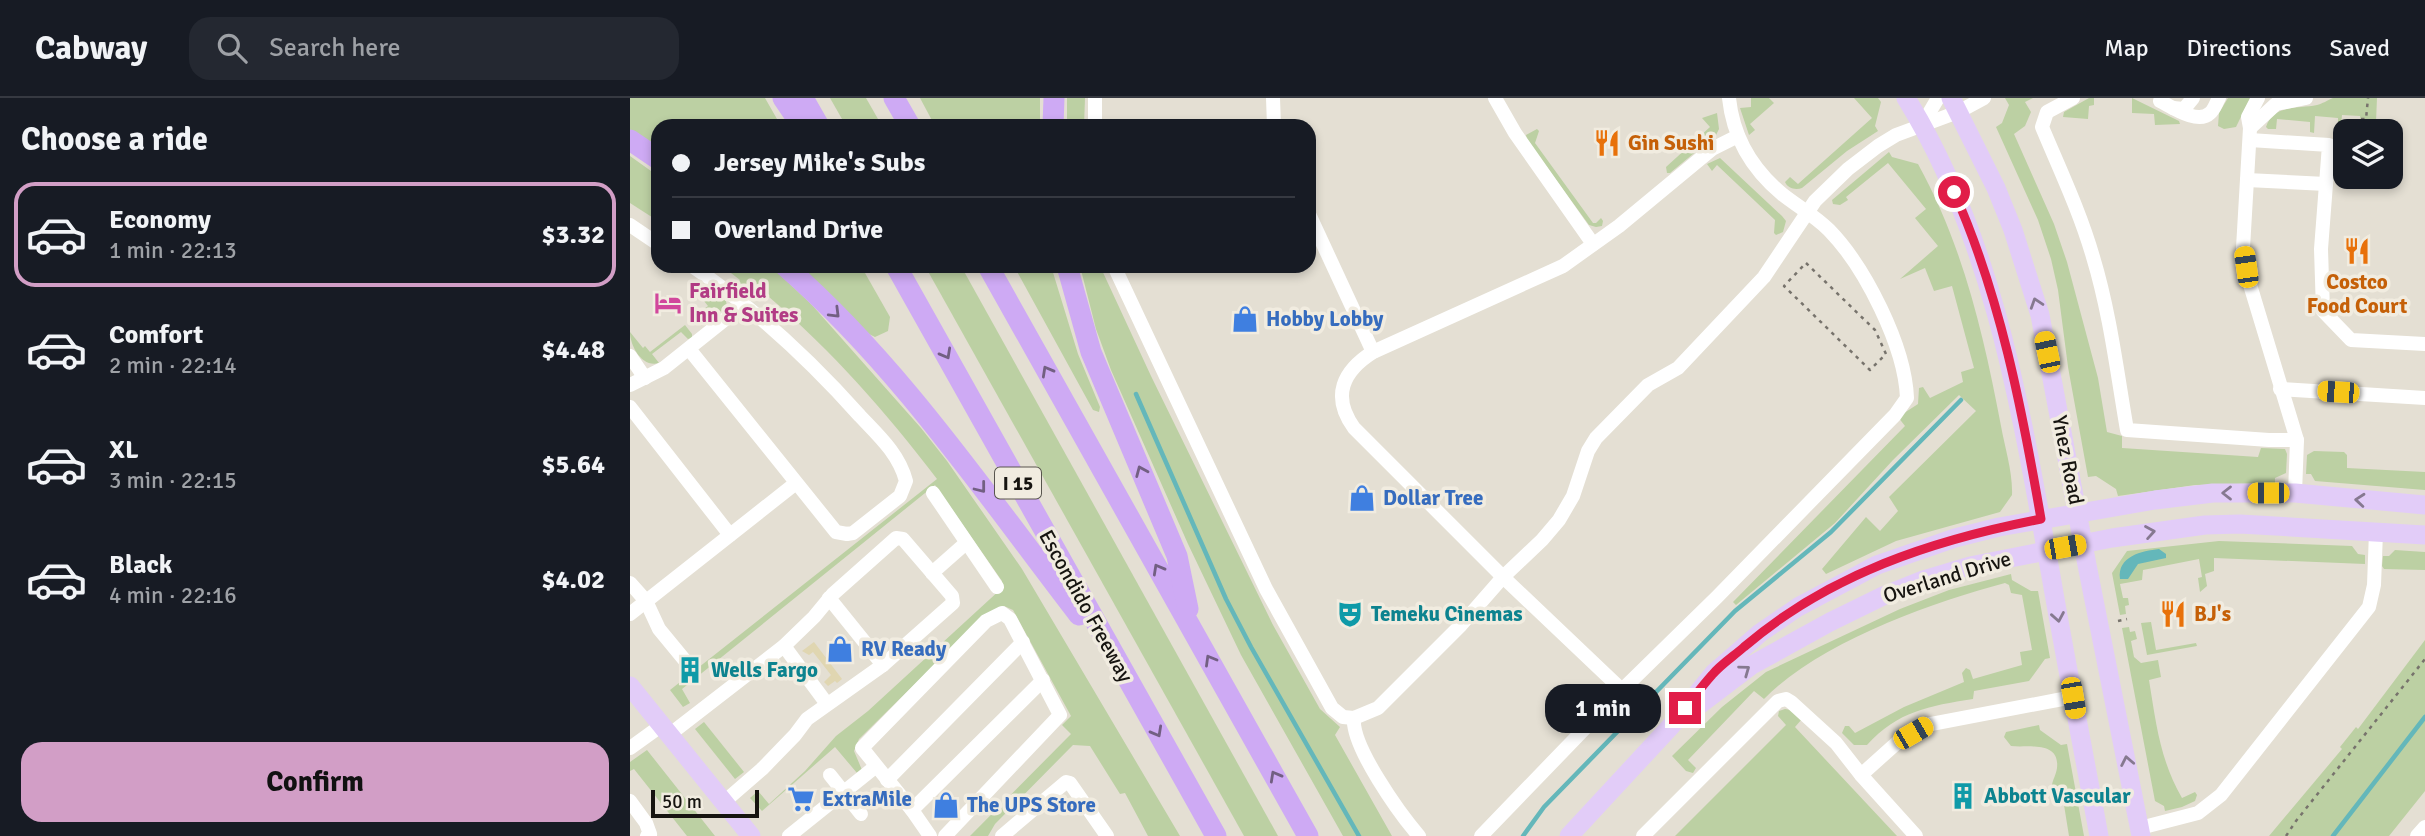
<!DOCTYPE html>
<html lang="en">
<head>
<meta charset="utf-8">
<style>
	body { margin:0; font-family:Signika,sans-serif; background:#242831; color:#f1f3f6; height:100vh; display:flex; flex-direction:column; font-size:26px; white-space:nowrap }
	* { box-sizing:border-box; margin:0 }
	p { font-size:23px; color:#9ea1a6 }
	.icon { flex:none; width:38px; height:38px; fill:none; stroke:currentColor; stroke-width:2; stroke-linecap:round; stroke-linejoin:round }
	.map { position:relative; flex:1; overflow:hidden }
	.details { display:flex; flex-direction:column; background:#171b24; width:630px }
	.details>* { flex:none }
	.banner { position:absolute; left:21px; top:21px; width:665px; height:154px; border-radius:21px; box-shadow:0 4px 10px #0003; display:grid; align-content:center; height:154px; padding:0 21px; background:#171b24 }
	.buttons { position:absolute; left:1703px; top:21px; display:grid; gap:14px }
	.buttons a { display:grid; place-items:center; width:70px; height:70px; border-radius:14px; background:#171b24; box-shadow:0 4px 10px #0003; font-size:35px }
	.scale { position:absolute; left:21px; bottom:18px; width:108px; box-sizing:border-box; padding-left:7px; border:4px solid #161410; border-top:0; font-size:19px; line-height:24px; white-space:nowrap; color:#161410; -webkit-text-stroke:5px #f1ece0; paint-order:stroke }
	.end { position:absolute; width:32px; height:32px; margin:-16px; border:9px solid #e11d48; background:#fff; box-shadow:0 0 0 4px #fff }
	.from { border-radius:50% }
	.bubble { position:absolute; height:49px; border-radius:21px; background:#171b24; box-shadow:0 4px 10px #0003; font-size:23px; font-weight:700; line-height:49px; text-align:center }
	.car { position:absolute; width:21px; height:42px; margin:-21px -10px; border-radius:9px; box-shadow:0 0 5px 2px #0007; background:linear-gradient(#f5c518 24%,#345 0 40%,#f5c518 0 76%,#345 0 86%,#f5c518 0) }
	.banner b { display:flex; align-items:center; gap:24px; height:66px; font-size:26px }
	.banner b+b { border-top:2px solid #363941 }
	.banner i { width:18px; height:18px; background:#f1f3f6 }
	ul { padding:0; list-style:none }
	li { display:flex; align-items:center; gap:21px; height:105px; margin:0 14px 10px; padding:0 7px; border:4px solid transparent; border-radius:21px }
	li div { flex:1 }
	li b { display:block; font-size:26px }
	li em { font-style:normal; font-weight:700 }
	li.selected { border-color:#d29ec6 }
	li>.icon { width:63px; height:63px; stroke-width:1.5 }
	h2 { padding:0 21px; font-size:32px; line-height:84px }
	.button { display:flex; gap:14px; margin-top:auto; padding:14px 21px }
	.button a { flex:1; height:80px; border-radius:21px; background:#d29ec6; color:#111; font-size:28px; font-weight:700; line-height:80px; text-align:center }
	header { display:flex; align-items:center; gap:42px; box-sizing:border-box; height:98px; padding:0 35px; background:#171b24; border-bottom:2px solid #363941 }
	header strong { font-size:33px }
	nav { display:flex; gap:38px; margin-inline-start:auto; font-size:24px }
	.search { width:490px; height:63px; background:#242831; display:flex; align-items:center; gap:18px; box-sizing:border-box; padding:0 24px; border-radius:21px; color:#9ea1a6; font-size:26px }
	main { display:flex; flex:1; min-height:0 }
	.map>svg:first-child { display:block }
	.green { fill:#bcd0a3 }
	.sand { fill:#e0d6b1 }
	.water { fill:#64b7ba }
	.lines { fill:none; stroke-linecap:round; stroke-linejoin:round }
	.stream { stroke:#64b7ba; stroke-width:4.5 }
	.path { stroke:#77736c; stroke-width:2.5; stroke-dasharray:3.5 5; stroke-linecap:butt }
	.minor { stroke:#fff; stroke-width:14 }
	.major { stroke:#e2ccf8; stroke-width:19 }
	.highway { stroke:#ceaaf4; stroke-width:21 }
	.oneway { stroke:#867990 }
	.oneway2 { stroke:#725f82 }
	.route { stroke:#e11d48; stroke-width:9 }
	.labels { text-anchor:middle; stroke-width:7; stroke-linejoin:round; paint-order:stroke }
	.shield { fill:#f1ece0; stroke:#58554e; stroke-width:2 }
	.shield-label { font-size:19px; font-weight:bold; fill:#161410 }
	.food-label { font-size:21px; font-weight:bold; fill:#c56008; stroke:#f1ece0; text-anchor:start }
	.hotel-label { font-size:21px; font-weight:bold; fill:#b23c85; stroke:#f1ece0; text-anchor:start }
	.shop-label { font-size:21px; font-weight:bold; fill:#366cbe; stroke:#f1ece0; text-anchor:start }
	.street-label { font-size:21px; fill:#161410; stroke:#f1ece0 }
	.culture-label { font-size:21px; font-weight:bold; fill:#0d838f; stroke:#f1ece0; text-anchor:start }
</style>
</head>
<body>
<header>
<strong>Cabway</strong>
<div class="search"><svg class="icon" aria-label="search" viewBox="0 0 24 24"><circle cx="10" cy="10" r="6"/><path d="M15 15l6 6"/></svg>Search here</div>
<nav><a>Map</a><a>Directions</a><a>Saved</a></nav>
</header>
<main>
<section class="details">
<h2>Choose a ride</h2>
<ul>
<li class="selected"><svg class="icon" aria-label="car" viewBox="0 0 24 24"><path d="M5 17H2v-5l4-1 3-4h7l3 4 3 1v5h-3M9 17h6M6 11h13"/><circle cx="7" cy="17" r="2"/><circle cx="17" cy="17" r="2"/></svg><div><b>Economy</b><p>1 min · 22:13</p></div><em>$3.32</em></li>
<li><svg class="icon" aria-label="car" viewBox="0 0 24 24"><path d="M5 17H2v-5l4-1 3-4h7l3 4 3 1v5h-3M9 17h6M6 11h13"/><circle cx="7" cy="17" r="2"/><circle cx="17" cy="17" r="2"/></svg><div><b>Comfort</b><p>2 min · 22:14</p></div><em>$4.48</em></li>
<li><svg class="icon" aria-label="car" viewBox="0 0 24 24"><path d="M5 17H2v-5l4-1 3-4h7l3 4 3 1v5h-3M9 17h6M6 11h13"/><circle cx="7" cy="17" r="2"/><circle cx="17" cy="17" r="2"/></svg><div><b>XL</b><p>3 min · 22:15</p></div><em>$5.64</em></li>
<li><svg class="icon" aria-label="car" viewBox="0 0 24 24"><path d="M5 17H2v-5l4-1 3-4h7l3 4 3 1v5h-3M9 17h6M6 11h13"/><circle cx="7" cy="17" r="2"/><circle cx="17" cy="17" r="2"/></svg><div><b>Black</b><p>4 min · 22:16</p></div><em>$4.02</em></li>
</ul>
<div class="button"><a>Confirm</a></div>
</section>
<div class="map">
<svg width="1795" height="738" viewBox="0 0 1795 738">
	<rect width="100%" height="100%" fill="#e4dfd3"/>
	<g class="green">
		<path d="M0,0h135l16,28h-123v24l-28,-17z"/>
		<path d="M200,0h36l16,28h-36z"/>
		<path d="M290,0h120v28h-105z"/>
		<path d="M437,0h18l-1,28h-17z"/>
		<path d="M1121,0h18l5,5 -24,21 5,6 -6,5 -9,-27 11,-1z"/>
		<path d="M1224,0h24l3,4 -6,24 3,5 -31,20 -45,37c-6,2 -14,1 -17,-6l5,-5 8,7 74,-66z"/>
		<path d="M1375,0h28l-8,4 6,10 -6,14 -11,8 40,90 13,38 31,116 9,54 15,4v12l136,9 3,-9 24,1 2,5 -1,19 -11,5v5l-80,2 -77,11 -2,-7 -20,-13 -8,1 -20,-110 -10,-77 -7,-31 -13,-39 -42,-93 6,-4 7,-18z"/>
		<path d="M1459,0h5v7l-5,1 -1,13 -25,-2 1,-5z"/>
		<path d="M1502,0l47,23 1,3 -25,1 -1,-11 -22,-1z"/>
		<path d="M1598,0h22l-14,29 -12,2 -6,-3 1,-13z"/>
		<path d="M1703,0h44l-1,24h-15l-1,-6 -18,-1 -1,10h-3v-7l-23,-2 -1,17 -4,-1v-10l-33,-3 -1,10h-8l-2,-2c7,-23 32,-18 51,-22 5,-1 11,-5 16,-7z"/>
		<path d="M1087,15l2,16 -3,6 -46,38h-3l-1,-6 44,-40 -8,-9z"/>
		<path d="M907,31l2,2 -4,12 58,80h3l5,-5 2,3 -1,5 -6,1 -7,-2 -62,-85 -1,-5z"/>
		<path d="M1259,54l3,5 26,7c45,81 66,172 83,262 4,22 12,47 11,69l-12,17 -104,29 -70,33 -4,-5 44,-52 14,14 18,-20 -9,-14 87,-86 -17,-16 -66,65 -58,63 -99,82 -3,-3 172,-176 -7,-9 20,-13 1,-16 4,-1 7,11 33,-16 -2,-10 13,-4 -22,-82 -18,5 -9,-23 -25,11 38,-33 -23,-28 11,-9 -38,-46 -42,34 2,3 -8,5 -7,-1 -1,-4z"/>
		<path d="M0,58l28,20v45l-28,-18z"/>
		<path d="M1090,60l62,58 4,5 -3,11 -7,3 -2,-2 1,-13 -58,-55 -5,6 -5,-7z"/>
		<path d="M92,168h49l41,39 109,123 26,33 75,108 158,267h-32l-23,-43 -5,1 -30,-48 -17,-1 -78,79 -7,12h-18l101,-102 -9,-9 9,-9 -58,-106 -9,-4 -19,9 -126,124 -5,12 8,19 -5,3 -22,-26 -73,64 -12,-13 8,-7 11,13 36,-33 31,-35 32,-25 134,-123v-7l-67,-96 -253,204 8,14 -7,4 -13,-17 267,-211c-51,-67 -104,-127 -168,-182l-6,4 -9,-8 -4,5 -15,-12 5,-6z"/>
		<path d="M170,168h61l29,51 -2,14 -13,6 -6,-3z"/>
		<path d="M295,168h36l317,570h-34z"/>
		<path d="M384,168h37l27,88 22,53 -1,5 -6,-2z"/>
		<path d="M450,168h20l51,110 122,249 47,84 20,18 -5,8 57,101h-49l-102,-181 -53,-111 -77,-174 -15,-41z"/>
		<path d="M68,185l28,18 1,6 -4,6 -9,-6 -11,9 -3,-4 8,-6 -4,-5 5,-4z"/>
		<path d="M55,227l7,9v4l-4,1 -7,-7 -29,22 7,9c-17,5 -29,-17 -29,-31l13,16 2,-2 5,6z"/>
		<path d="M1684,353l30,1 3,3v13l78,4v18l-110,-9 -4,-7h-5l1,-19z"/>
		<path d="M1589,443l133,5 6,8 7,1v9l-151,-6v13l-9,3 2,12 -7,6 -2,-14 4,-1 -3,-18 -56,11 -1,10 -22,4 3,14h5l1,7 -4,1 1,8 -6,1 -8,-42 15,-22z"/>
		<path d="M1765,452l30,2v18l-41,-1 -2,-3 1,-10h6z"/>
		<path d="M1381,476l1,6 19,11h7l12,67 -5,1 -16,22 -55,10 -1,8c-44,7 -75,12 -106,46h-13l-12,-12 3,-7h4l6,7 49,-26 60,-25 -2,-9 4,-5 4,2 3,9 49,-14 -2,-13 12,-2 -10,-55 -11,-2 -2,-8 -4,-2c-76,20 -186,60 -241,116l-10,-8 -66,69 8,8 -3,5 -7,-2 -14,-15 50,-49 44,-35 134,-63 49,-19z"/>
		<path d="M1521,524l5,28 40,-7 1,3 -50,9 -6,-32z"/>
		<path d="M1499,529l1,5 5,-1 2,8 -6,2 3,16 7,6 17,-3 3,17 -12,3c7,43 11,80 33,118l13,-6 2,3 -2,6 -13,6 -17,4 -1,-5 -9,-5 -33,-173z"/>
		<path d="M1795,542v151l-36,45h-120l73,-87 -2,-2 16,-20 2,2z"/>
		<path d="M1155,611l6,1 11,9 -7,8 102,109h-222l111,-111 -8,-9 1,-5z"/>
		<path d="M74,624l40,50 -9,7 -40,-50z"/>
		<path d="M1409,627l1,5 21,15 6,-1 17,92h-15l-5,-31 -12,-20c1,-6 4,-10 5,-17 3,-28 -29,-20 -46,-22l-7,-9 2,-5z"/>
		<path d="M17,652l68,86h-28l-53,-67 -4,2v-9z"/>
	</g>
	<path class="sand" d="M184,544l28,37 -5,4 -2,-2 -7,5 -4,-4 7,-7 -18,-23 -4,3 -7,-4z"/>
	<path class="water" d="M1529,451l7,5v4l-28,6 -10,15h-8c-3,-23 22,-28 39,-30z"/>
	<g class="lines">
		<g class="stream">
			<path d="M506,296l90,205 25,48 108,189"/>
			<path d="M893,738l21,-29 191,-196 96,-79 130,-132"/>
			<path d="M1703,738l92,-119"/>
		</g>
		<g class="path">
			<path d="M1731,21h5l2,-21"/>
			<path d="M1176,165l69,67 11,24 -16,16 -86,-84z"/>
			<path d="M1488,523l9,-2"/>
			<path d="M1656,738l10,-15 129,-162"/>
		</g>
		<g class="minor">
			<path d="M643,0l1,28"/>
			<path d="M865,0l20,35 78,111"/>
			<path d="M1443,0l-26,14 -5,15c18,43 38,85 51,130 17,56 24,115 34,173l142,10h28"/>
			<path d="M1628,0l-10,19 2,11 -7,120 8,40 46,152 -2,53"/>
			<path d="M1530,3c12,6 38,24 50,12 4,-3 6,-10 9,-15"/>
			<path d="M1543,10l11,1 9,-11"/>
			<path d="M1292,27l16,-27"/>
			<path d="M465,28v-28"/>
			<path d="M1620,30l26,-24 30,-6"/>
			<path d="M1620,42l79,5 -8,104 2,62 28,29 74,4"/>
			<path d="M1617,82l79,4"/>
			<path d="M679,116l64,138"/>
			<path d="M0,127l28,19"/>
			<path d="M484,168l152,323 66,119 11,9 11,1 24,-10 83,-83 42,-48 39,-37 17,-20 14,-24 15,-45 8,-13 52,-53 30,-17 86,-91 51,-76 33,-32 30,-23 18,-11 62,-23 26,-14"/>
			<path d="M59,251l147,183 11,2 6,-1 47,-37 6,-15c-7,-27 -27,-45 -46,-65 -50,-56 -106,-108 -168,-150"/>
			<path d="M0,258l15,22"/>
			<path d="M0,287l34,-17 79,-63"/>
			<path d="M1650,291l145,9"/>
			<path d="M0,309l100,128"/>
			<path d="M303,395l64,94"/>
			<path d="M302,475l34,-30"/>
			<path d="M0,485l16,18 13,28 28,34"/>
			<path d="M199,500l54,67"/>
			<path d="M0,516l166,-131"/>
			<path d="M154,548l43,58"/>
			<path d="M992,592l95,-93 178,-182 12,-17c-2,-52 -42,-131 -78,-168 -14,-14 -32,-24 -47,-36 -30,-25 -49,-57 -53,-96"/>
			<path d="M724,620c-3,28 46,96 65,118"/>
			<path d="M39,637l115,-89 30,-29 19,-23 63,-56 7,1 49,57 1,7 -70,62 -76,54 -12,16 -33,34 -38,33"/>
			<path d="M0,650l32,-23"/>
			<path d="M200,677l31,39"/>
			<path d="M257,682l136,-138"/>
			<path d="M0,703l16,22 4,11 -3,2"/>
			<path d="M282,712l131,-130"/>
			<path d="M1510,730l58,-15 23,-18 148,-188 5,-22 2,-53"/>
			<path d="M159,738l86,-69"/>
			<path d="M300,738l-18,-26 -50,-62 124,-127 16,-8 8,6 50,96 -115,121"/>
			<path d="M372,738l64,-54 4,1 37,53"/>
			<path d="M851,738l141,-146 -119,-113 -149,-149c-23,-32 -11,-57 19,-76l190,-86 56,-40 93,-77 26,-13"/>
			<path d="M1013,738l135,-135 8,-2 5,3 45,41 25,32"/>
			<path d="M1286,738l-55,-61 39,-35 26,-15 147,-28"/>
			<path d="M1787,738l8,-9"/>
		</g>
		<g class="major">
			<path d="M1276,0c89,144 115,314 145,478 15,87 32,173 48,260"/>
			<path d="M1321,0l45,90 17,42 27,85 47,250 54,271"/>
			<path d="M0,588l121,150"/>
			<path d="M1064,611l58,-44 78,-43 53,-26 40,-16 47,-14 142,-28 93,-13 35,-1 185,11"/>
			<path d="M939,738l102,-110 43,-53 46,-40 38,-26 79,-42 78,-27 44,-11 156,-27 58,-7h82l130,12"/>
		</g>
		<g class="highway">
			<path d="M153,0l19,28"/>
			<path d="M173,0l16,28"/>
			<path d="M264,0l16,28"/>
			<path d="M423,28l1,-28"/>
			<path d="M0,42l28,19"/>
			<path d="M155,168c114,99 202,230 294,349"/>
			<path d="M266,168l320,570"/>
			<path d="M358,168l320,570"/>
			<path d="M437,168l24,86 86,204 11,53"/>
		</g>
	</g>
	<defs><path id="oneway-chevron" d="M-2-3.5L2.5 0L-2 3.5" fill="none" stroke-width="1.6" stroke-linecap="round" stroke-linejoin="round" transform="scale(1.75)"/></defs>
	<g class="oneway">
		<use href="#oneway-chevron" transform="translate(1406 205) rotate(-108)"/>
		<use href="#oneway-chevron" transform="translate(1597 395) rotate(-180)"/>
		<use href="#oneway-chevron" transform="translate(1730 402) rotate(-175)"/>
		<use href="#oneway-chevron" transform="translate(1520 434) rotate(-10)"/>
		<use href="#oneway-chevron" transform="translate(1428 519) rotate(80)"/>
		<use href="#oneway-chevron" transform="translate(1115 572) rotate(-36)"/>
		<use href="#oneway-chevron" transform="translate(1497 663) rotate(-101)"/>
	</g>
	<g class="oneway2">
		<use href="#oneway-chevron" transform="translate(205 215) rotate(45)"/>
		<use href="#oneway-chevron" transform="translate(316 256) rotate(61)"/>
		<use href="#oneway-chevron" transform="translate(417 273) rotate(-119)"/>
		<use href="#oneway-chevron" transform="translate(511 373) rotate(-113)"/>
		<use href="#oneway-chevron" transform="translate(351 390) rotate(52)"/>
		<use href="#oneway-chevron" transform="translate(528 471) rotate(-119)"/>
		<use href="#oneway-chevron" transform="translate(580 562) rotate(-120)"/>
		<use href="#oneway-chevron" transform="translate(527 634) rotate(61)"/>
		<use href="#oneway-chevron" transform="translate(645 678) rotate(-119)"/>
	</g>
	<g class="lines">
		<path class="route" d="M1055,610c9,-11 18,-23 27,-33 9,-11 22,-19 32,-28 85,-73 189,-107 297,-128 -19,-110 -41,-224 -87,-327"/>
	</g>
	<defs>
		<symbol id="restaurant-bare" viewBox="-9 -9 18 18"><path d="M-5-6h1v4h1v-4h1v4h1v-4h1v5L-1.5 .5V6h-2V.5L-5-1ZM5-6V6H3V1.5H1.5Q1.5-4 5-6Z" fill="#e8710a" stroke="#f1ece0" stroke-width="2.5" paint-order="stroke"/></symbol>
		<symbol id="hotel-bare" viewBox="-9 -9 18 18"><path d="M-6-4.5h1.5V1H6V5H4.5V3h-9V5H-6ZM-4 0a1.8 1.8 0 1 1 3.6 0ZM.5 0V-2.5h3Q6-2.5 6 0Z" fill="#d1479c" stroke="#f1ece0" stroke-width="2.5" paint-order="stroke"/></symbol>
		<symbol id="shop-bare" viewBox="-9 -9 18 18"><path d="M-5-2.5h2.3a2.7 3.5 0 0 1 5.4 0H5L5.5 6h-11ZM-1.5-2.5h3a1.5 2.3 0 0 0-3 0Z" fill="#3f7fe0" stroke="#f1ece0" stroke-width="2.5" paint-order="stroke"/></symbol>
		<symbol id="theatre-bare" viewBox="-9 -9 18 18"><path d="M-5-5.5Q0-4 5-5.5V0Q5 5 0 6Q-5 5-5 0ZM-3.3-2.5H-1v1.5H-3.3ZM1-2.5H3.3v1.5H1ZM-2.8 1Q0 5.5 2.8 1Z" fill="#0f9aa8" stroke="#f1ece0" stroke-width="2.5" paint-order="stroke"/></symbol>
		<symbol id="building-bare" viewBox="-9 -9 18 18"><path d="M-4-6H4V6H1V3H-1V6H-4ZM-2.5-4.3h1.7v1.8h-1.7ZM.8-4.3h1.7v1.8H.8ZM-2.5-1h1.7V.8h-1.7ZM.8-1h1.7V.8H.8Z" fill="#0f9aa8" stroke="#f1ece0" stroke-width="2.5" paint-order="stroke"/></symbol>
		<symbol id="supermarket-bare" viewBox="-9 -9 18 18"><path d="M-6-5.5h2.5l.6 2H6L4.5 2H-2.5L-4.4-4H-6ZM-1.5 3.2a1.3 1.3 0 1 0 .1 0ZM3 3.2a1.3 1.3 0 1 0 .1 0Z" fill="#3f7fe0" stroke="#f1ece0" stroke-width="2.5" paint-order="stroke"/></symbol>
	</defs>
	<g fill-rule="evenodd">
		<use href="#restaurant-bare" x="958" y="26" width="38" height="38"/>
		<use href="#restaurant-bare" x="1708" y="134" width="38" height="38"/>
		<use href="#hotel-bare" x="19" y="186" width="38" height="38"/>
		<use href="#shop-bare" x="596" y="202" width="38" height="38"/>
		<use href="#shop-bare" x="713" y="381" width="38" height="38"/>
		<use href="#theatre-bare" x="701" y="497" width="38" height="38"/>
		<use href="#restaurant-bare" x="1524" y="497" width="38" height="38"/>
		<use href="#shop-bare" x="191" y="532" width="38" height="38"/>
		<use href="#building-bare" x="41" y="553" width="38" height="38"/>
		<use href="#building-bare" x="1314" y="679" width="38" height="38"/>
		<use href="#supermarket-bare" x="152" y="682" width="38" height="38"/>
		<use href="#shop-bare" x="297" y="688" width="38" height="38"/>
	</g>
	<g class="labels">
		<rect class="shield" x="365" y="369.5" width="46" height="31" rx="5"/>
		<g class="shield-label">
			<text x="388" y="392">I 15</text>
		</g>
		<g class="food-label">
			<text x="998" y="52">Gin Sushi</text>
			<text x="1727" y="191" text-anchor="middle">Costco<tspan x="1727" dy="24">Food Court</tspan></text>
			<text x="1564" y="523">BJ's</text>
		</g>
		<g class="hotel-label">
			<text x="59" y="200">Fairfield<tspan x="59" dy="24">Inn &amp; Suites</tspan></text>
		</g>
		<g class="shop-label">
			<text x="636" y="228">Hobby Lobby</text>
			<text x="753" y="407">Dollar Tree</text>
			<text x="231" y="558">RV Ready</text>
			<text x="192" y="708">ExtraMile</text>
			<text x="337" y="714">The UPS Store</text>
		</g>
		<g class="street-label">
			<text transform="translate(1438 362) rotate(79)" y="7">Ynez Road</text>
			<text transform="translate(1317 479) rotate(-17)" y="7">Overland Drive</text>
			<text transform="translate(456 508) rotate(61)" y="7">Escondido Freeway</text>
		</g>
		<g class="culture-label">
			<text x="741" y="523">Temeku Cinemas</text>
			<text x="81" y="579">Wells Fargo</text>
			<text x="1354" y="705">Abbott Vascular</text>
		</g>
	</g>
</svg>
<div class="buttons">
<a><svg class="icon" aria-label="layers" viewBox="0 0 24 24"><path d="M12 4l9 5-9 5-9-5zM3 14l9 5 9-5"/></svg></a>
</div>
<div class="scale">50 m</div>
<i class="end from" style="left:1324px;top:94px"></i>
<i class="end" style="left:1055px;top:610px"></i>
<div class="bubble" style="left:915px;top:586px;width:116px">1 min</div>
<i class="car" style="left:1616px;top:169px;rotate:352deg"></i>
<i class="car" style="left:1417px;top:254px;rotate:348deg"></i>
<i class="car" style="left:1708px;top:294px;rotate:274deg"></i>
<i class="car" style="left:1638px;top:395px;rotate:270deg"></i>
<i class="car" style="left:1435px;top:449px;rotate:80deg"></i>
<i class="car" style="left:1443px;top:600px;rotate:170deg"></i>
<i class="car" style="left:1283px;top:635px;rotate:60deg"></i>
<div class="banner">
<b><i class="from"></i>Jersey Mike's Subs</b>
<b><i></i>Overland Drive</b>
</div>
</div>
</main>
</body>
</html>
